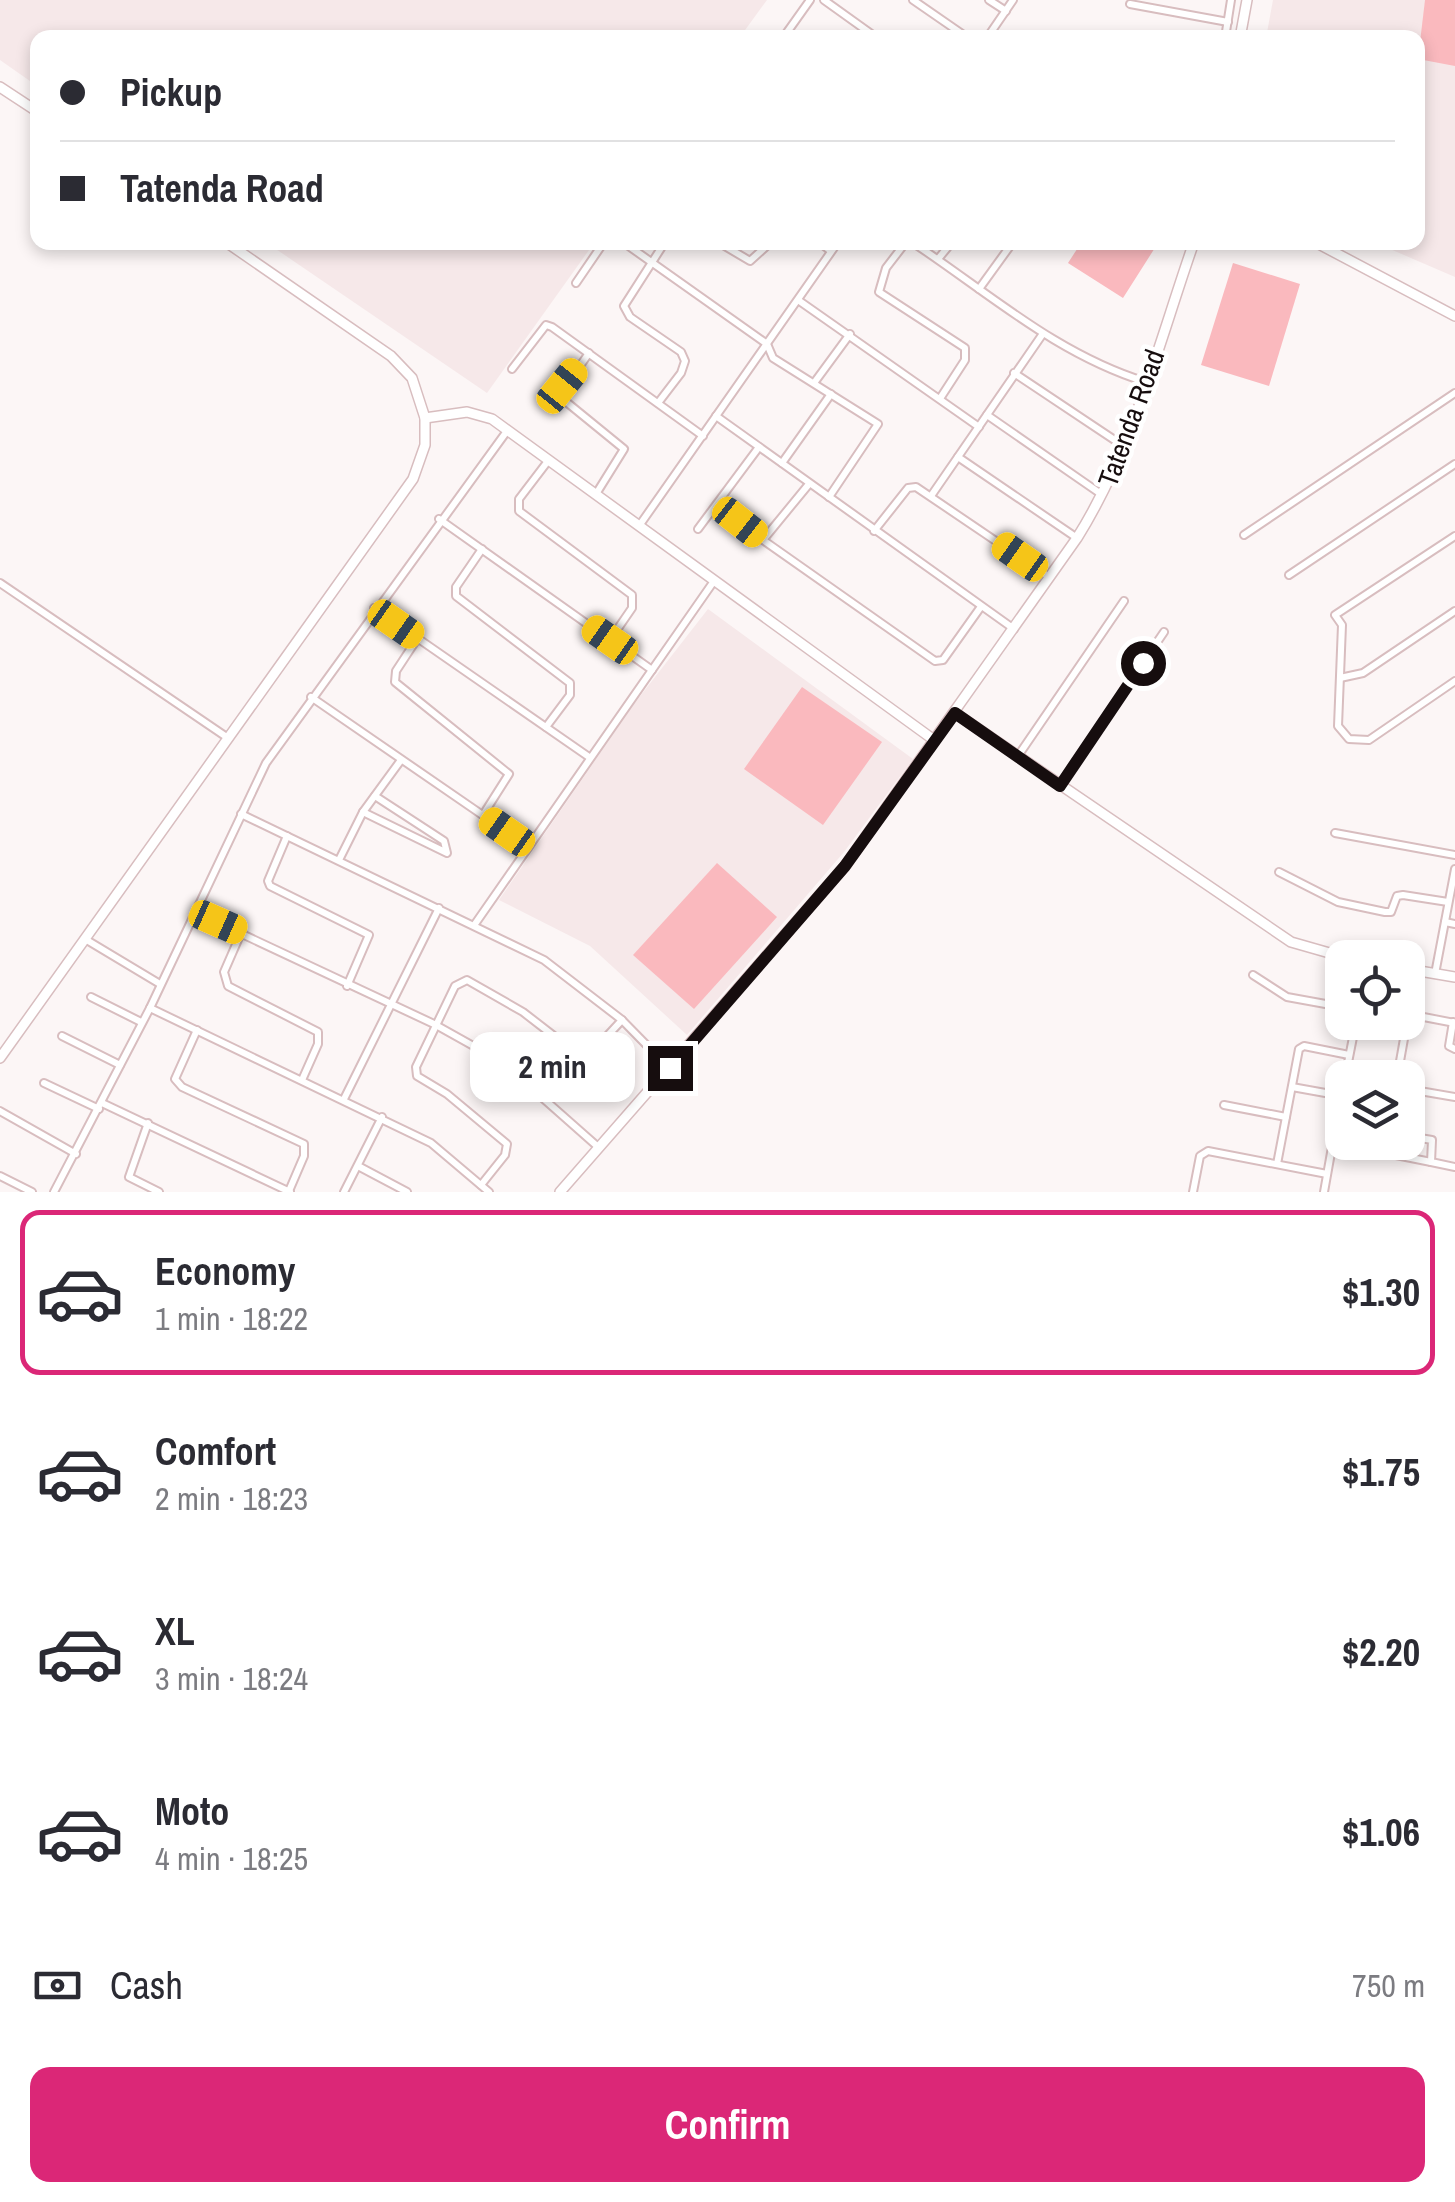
<!DOCTYPE html>
<html lang="en">
<head>
<meta charset="utf-8">
<style>
	body { margin:0; font-family:"Archivo Narrow",sans-serif; background:#f2f2f3; color:#2b2b33; height:100vh; display:flex; flex-direction:column; font-size:38px; white-space:nowrap }
	* { box-sizing:border-box; margin:0 }
	p { font-size:32px; color:#7c7c81 }
	.icon { flex:none; width:55px; height:55px; fill:none; stroke:currentColor; stroke-width:2; stroke-linecap:round; stroke-linejoin:round }
	.map { position:relative; height:1192px; overflow:hidden }
	.drawer { display:flex; flex-direction:column; background:#fff; flex:1 }
	.drawer>* { flex:none }
	.hud { position:absolute; left:30px; top:30px; width:1395px; height:220px; border-radius:20px; box-shadow:0 5px 15px #0003; display:grid; align-content:center; height:220px; padding:0 30px; background:#fff }
	.fabs { position:absolute; left:1325px; top:940px; display:grid; gap:20px }
	.fabs a { display:grid; place-items:center; width:100px; height:100px; border-radius:20px; background:#fff; box-shadow:0 5px 15px #0003; font-size:50px }
	.end { position:absolute; width:45px; height:45px; margin:-22px; border:12px solid #160d0e; background:#fff; box-shadow:0 0 0 5px #fff }
	.from { border-radius:50% }
	.bubble { position:absolute; height:70px; border-radius:20px; background:#fff; box-shadow:0 5px 15px #0003; font-size:32px; font-weight:700; line-height:70px; text-align:center }
	.car { position:absolute; width:30px; height:60px; margin:-30px -15px; border-radius:12px; box-shadow:0 0 8px 2px #0007; background:linear-gradient(#f5c518 24%,#345 0 40%,#f5c518 0 76%,#345 0 86%,#f5c518 0) }
	.hud b { display:flex; align-items:center; gap:35px; height:95px; font-size:38px }
	.hud b+b { border-top:2px solid #e1e1e2 }
	.hud i { width:25px; height:25px; background:#2b2b33 }
	ul { padding:18px 0 0; list-style:none }
	li { display:flex; align-items:center; gap:30px; height:165px; margin:0 20px 15px; padding:0 10px; border:5px solid transparent; border-radius:20px }
	li div { flex:1 }
	li b { display:block; font-size:38px }
	li em { font-style:normal; font-weight:700 }
	li.on { border-color:#db2777 }
	li>.icon { width:90px; height:90px; stroke-width:1.5 }
	.pay { display:flex; align-items:center; gap:25px; height:110px; padding:0 30px; font-size:38px }
	.pay p { margin-inline-start:auto }
	.button { display:flex; gap:20px; margin-top:auto; padding:20px 30px }
	.button a { flex:1; height:115px; border-radius:20px; background:#db2777; color:#fff; font-size:40px; font-weight:700; line-height:115px; text-align:center }
	.map>svg:first-child { display:block }
	.built { fill:#f6e8e9 }
	.green { fill:#fab9be }
	.lines { fill:none; stroke-linecap:round; stroke-linejoin:round }
	.street-casing { stroke:#d8bdbf; stroke-width:10 }
	.secondary-casing { stroke:#d8bdbf; stroke-width:12 }
	.street { stroke:#fff; stroke-width:6 }
	.secondary { stroke:#fff; stroke-width:9 }
	.route { stroke:#160d0e; stroke-width:12 }
	.labels { text-anchor:middle; stroke-width:9; stroke-linejoin:round; paint-order:stroke }
	.street-label { font-size:28px; fill:#160d0e; stroke:#fff }
</style>
</head>
<body>
<div class="map">
<svg width="1455" height="1192" viewBox="0 0 1455 1192">
	<rect width="100%" height="100%" fill="#fcf6f6"/>
	<g class="built">
		<path d="M0,0h767l-27,37 -702,1 -1,48 -37,-26z"/>
		<path d="M1273,0h182v277l-79,-34 42,-1v-204h-152z"/>
		<path d="M267,243h327l-107,150z"/>
		<path d="M708,609l205,150 -69,93 -157,183 -97,-89 -91,-46 135,-196z"/>
	</g>
	<g class="green">
		<path d="M1425,0h30v66l-37,-7z"/>
		<path d="M1081,243v-1l77,1 -35,55 -55,-35z"/>
		<path d="M1233,263l67,21 -31,102 -68,-21z"/>
		<path d="M802,687l80,55 -59,83 -79,-56z"/>
		<path d="M717,863l60,54 -83,92 -61,-54z"/>
	</g>
	<g class="lines">
		<defs>
			<g id="street">
				<path d="M824,0l53,38"/>
				<path d="M913,0l55,38"/>
				<path d="M989,0l17,11"/>
				<path d="M1130,4l98,18"/>
				<path d="M783,38l27,-38"/>
				<path d="M987,38l26,-38"/>
				<path d="M1225,38l6,-38"/>
				<path d="M623,242l144,102 6,14 105,66 -49,73"/>
				<path d="M718,242l32,19 21,-19"/>
				<path d="M819,242l12,9"/>
				<path d="M906,242l-20,26 -7,24 86,56v12l-24,37"/>
				<path d="M912,242c77,51 144,112 234,140"/>
				<path d="M938,259l14,-17"/>
				<path d="M576,283l28,-41"/>
				<path d="M979,289l34,-47"/>
				<path d="M798,300l181,127"/>
				<path d="M589,353l-30,43 65,53 -28,45"/>
				<path d="M512,369l34,-44 6,2 151,109"/>
				<path d="M1014,373l111,74"/>
				<path d="M814,383l36,-49"/>
				<path d="M658,403l23,-30 4,-12 -4,-9 -51,-35 -6,-11 41,-64"/>
				<path d="M987,415l114,79"/>
				<path d="M716,416l298,213"/>
				<path d="M958,457l119,81"/>
				<path d="M548,461l-29,38v12l113,84v13l-22,32"/>
				<path d="M782,463l49,-69"/>
				<path d="M809,484l-46,56 172,121 8,-1 37,-52"/>
				<path d="M931,496l111,-161"/>
				<path d="M717,504l46,36"/>
				<path d="M439,519l213,151"/>
				<path d="M639,526l199,-284"/>
				<path d="M698,529l61,-82"/>
				<path d="M874,531l34,-43 8,-1 133,90"/>
				<path d="M1244,535l211,-142"/>
				<path d="M1455,536l-120,79 7,10 -4,101 11,13 20,1 86,-59"/>
				<path d="M482,549l-26,38v9l114,87v12l-24,32"/>
				<path d="M1289,575l166,-111"/>
				<path d="M0,583l228,155"/>
				<path d="M374,608l215,149"/>
				<path d="M417,639l-21,32 -1,11 114,92 -26,41"/>
				<path d="M1340,678l23,-5 92,-62"/>
				<path d="M311,697l215,148"/>
				<path d="M1018,756l106,-155"/>
				<path d="M1060,785l104,-153"/>
				<path d="M363,812l84,41 -3,-12 -69,-45"/>
				<path d="M241,814l303,146 78,60 48,49"/>
				<path d="M1335,833l120,22"/>
				<path d="M287,836l-19,45 2,5 99,49 -22,51"/>
				<path d="M339,860l24,-48 38,-52"/>
				<path d="M1279,872l59,30 47,10h6l6,-16 6,-1 45,7"/>
				<path d="M195,912l239,112 68,38 95,84"/>
				<path d="M1445,922l10,2"/>
				<path d="M475,924l239,-343"/>
				<path d="M241,933l-17,39 4,14 90,46v12l-16,36"/>
				<path d="M85,939l75,45"/>
				<path d="M1435,974l20,-105"/>
				<path d="M1253,975l34,22 55,10"/>
				<path d="M91,997l50,25"/>
				<path d="M150,1008l281,135 58,49"/>
				<path d="M1408,1014l47,9"/>
				<path d="M1408,1018l8,-48"/>
				<path d="M1453,1022l-4,24 6,3"/>
				<path d="M197,1030l-22,49 7,8 122,57v12l-15,35"/>
				<path d="M62,1036l58,29"/>
				<path d="M1345,1078l11,-56"/>
				<path d="M1397,1078l10,-56"/>
				<path d="M44,1083l55,26"/>
				<path d="M1292,1087l50,9"/>
				<path d="M1408,1089l47,8"/>
				<path d="M344,1099l95,-191"/>
				<path d="M102,1103l188,89"/>
				<path d="M1224,1105l62,12"/>
				<path d="M0,1111l76,43"/>
				<path d="M148,1123l-19,54 30,15"/>
				<path d="M1408,1136l24,4 -1,22 24,5"/>
				<path d="M1385,1142l1,11 45,9"/>
				<path d="M1277,1164l22,-115 5,-3 45,9"/>
				<path d="M358,1166l49,26"/>
				<path d="M0,1176l32,16"/>
				<path d="M481,1185l24,-30 2,-11 -60,-50 -30,-18 -1,-9 39,-81 12,-6 56,32 62,48 37,-40"/>
				<path d="M54,1192l96,-184 116,-245 241,-332"/>
				<path d="M344,1192l38,-75"/>
				<path d="M1193,1192l7,-36 8,-5 119,23"/>
				<path d="M1324,1192l18,-101"/>
			</g>
			<g id="secondary">
				<path d="M1240,38l7,-38"/>
				<path d="M0,87l38,25"/>
				<path d="M1315,242l140,74"/>
				<path d="M425,418l42,-6 25,7 442,321"/>
				<path d="M955,713l336,229 56,16"/>
				<path d="M1408,969l47,8"/>
				<path d="M0,1058l413,-579 12,-34v-27l-13,-40 -21,-22 -165,-114"/>
				<path d="M560,1192l285,-326 232,-328c56,-89 82,-196 117,-296"/>
			</g>
		</defs>
		<use href="#street" class="street-casing"/>
		<use href="#secondary" class="secondary-casing"/>
		<use href="#street" class="street"/>
		<use href="#secondary" class="secondary"/>
	</g>
	<g class="lines">
		<path class="route" d="M670,1068l175,-202 110,-153 105,73 83,-123"/>
	</g>
	<g class="labels">
		<g class="street-label">
			<text transform="translate(1131 418) rotate(-70)" y="10">Tatenda Road</text>
		</g>
	</g>
</svg>
<div class="fabs">
<a><svg class="icon" aria-label="locate" viewBox="0 0 24 24"><circle cx="12" cy="12" r="6"/><path d="M12 2v4M12 18v4M2 12h4M18 12h4"/></svg></a>
<a><svg class="icon" aria-label="layers" viewBox="0 0 24 24"><path d="M12 4l9 5-9 5-9-5zM3 14l9 5 9-5"/></svg></a>
</div>
<i class="end from" style="left:1143px;top:663px"></i>
<i class="end" style="left:670px;top:1068px"></i>
<div class="bubble" style="left:470px;top:1032px;width:165px">2 min</div>
<i class="car" style="left:562px;top:386px;rotate:39deg"></i>
<i class="car" style="left:740px;top:522px;rotate:128deg"></i>
<i class="car" style="left:1020px;top:557px;rotate:305deg"></i>
<i class="car" style="left:396px;top:624px;rotate:125deg"></i>
<i class="car" style="left:610px;top:640px;rotate:305deg"></i>
<i class="car" style="left:507px;top:832px;rotate:305deg"></i>
<i class="car" style="left:218px;top:922px;rotate:114deg"></i>
<div class="hud">
<b><i class="from"></i>Pickup</b>
<b><i></i>Tatenda Road</b>
</div>
</div>
<section class="drawer">
<ul>
<li class="on"><svg class="icon" aria-label="car" viewBox="0 0 24 24"><path d="M5 17H2v-5l4-1 3-4h7l3 4 3 1v5h-3M9 17h6M6 11h13"/><circle cx="7" cy="17" r="2"/><circle cx="17" cy="17" r="2"/></svg><div><b>Economy</b><p>1 min · 18:22</p></div><em>$1.30</em></li>
<li><svg class="icon" aria-label="car" viewBox="0 0 24 24"><path d="M5 17H2v-5l4-1 3-4h7l3 4 3 1v5h-3M9 17h6M6 11h13"/><circle cx="7" cy="17" r="2"/><circle cx="17" cy="17" r="2"/></svg><div><b>Comfort</b><p>2 min · 18:23</p></div><em>$1.75</em></li>
<li><svg class="icon" aria-label="car" viewBox="0 0 24 24"><path d="M5 17H2v-5l4-1 3-4h7l3 4 3 1v5h-3M9 17h6M6 11h13"/><circle cx="7" cy="17" r="2"/><circle cx="17" cy="17" r="2"/></svg><div><b>XL</b><p>3 min · 18:24</p></div><em>$2.20</em></li>
<li><svg class="icon" aria-label="car" viewBox="0 0 24 24"><path d="M5 17H2v-5l4-1 3-4h7l3 4 3 1v5h-3M9 17h6M6 11h13"/><circle cx="7" cy="17" r="2"/><circle cx="17" cy="17" r="2"/></svg><div><b>Moto</b><p>4 min · 18:25</p></div><em>$1.06</em></li>
</ul>
<div class="pay"><svg class="icon" aria-label="cash" viewBox="0 0 24 24"><path d="M3 7h18v10H3z"/><circle cx="12" cy="12" r="2"/></svg>Cash<p>750 m</p></div>
<div class="button"><a>Confirm</a></div>
</section>
</body>
</html>
